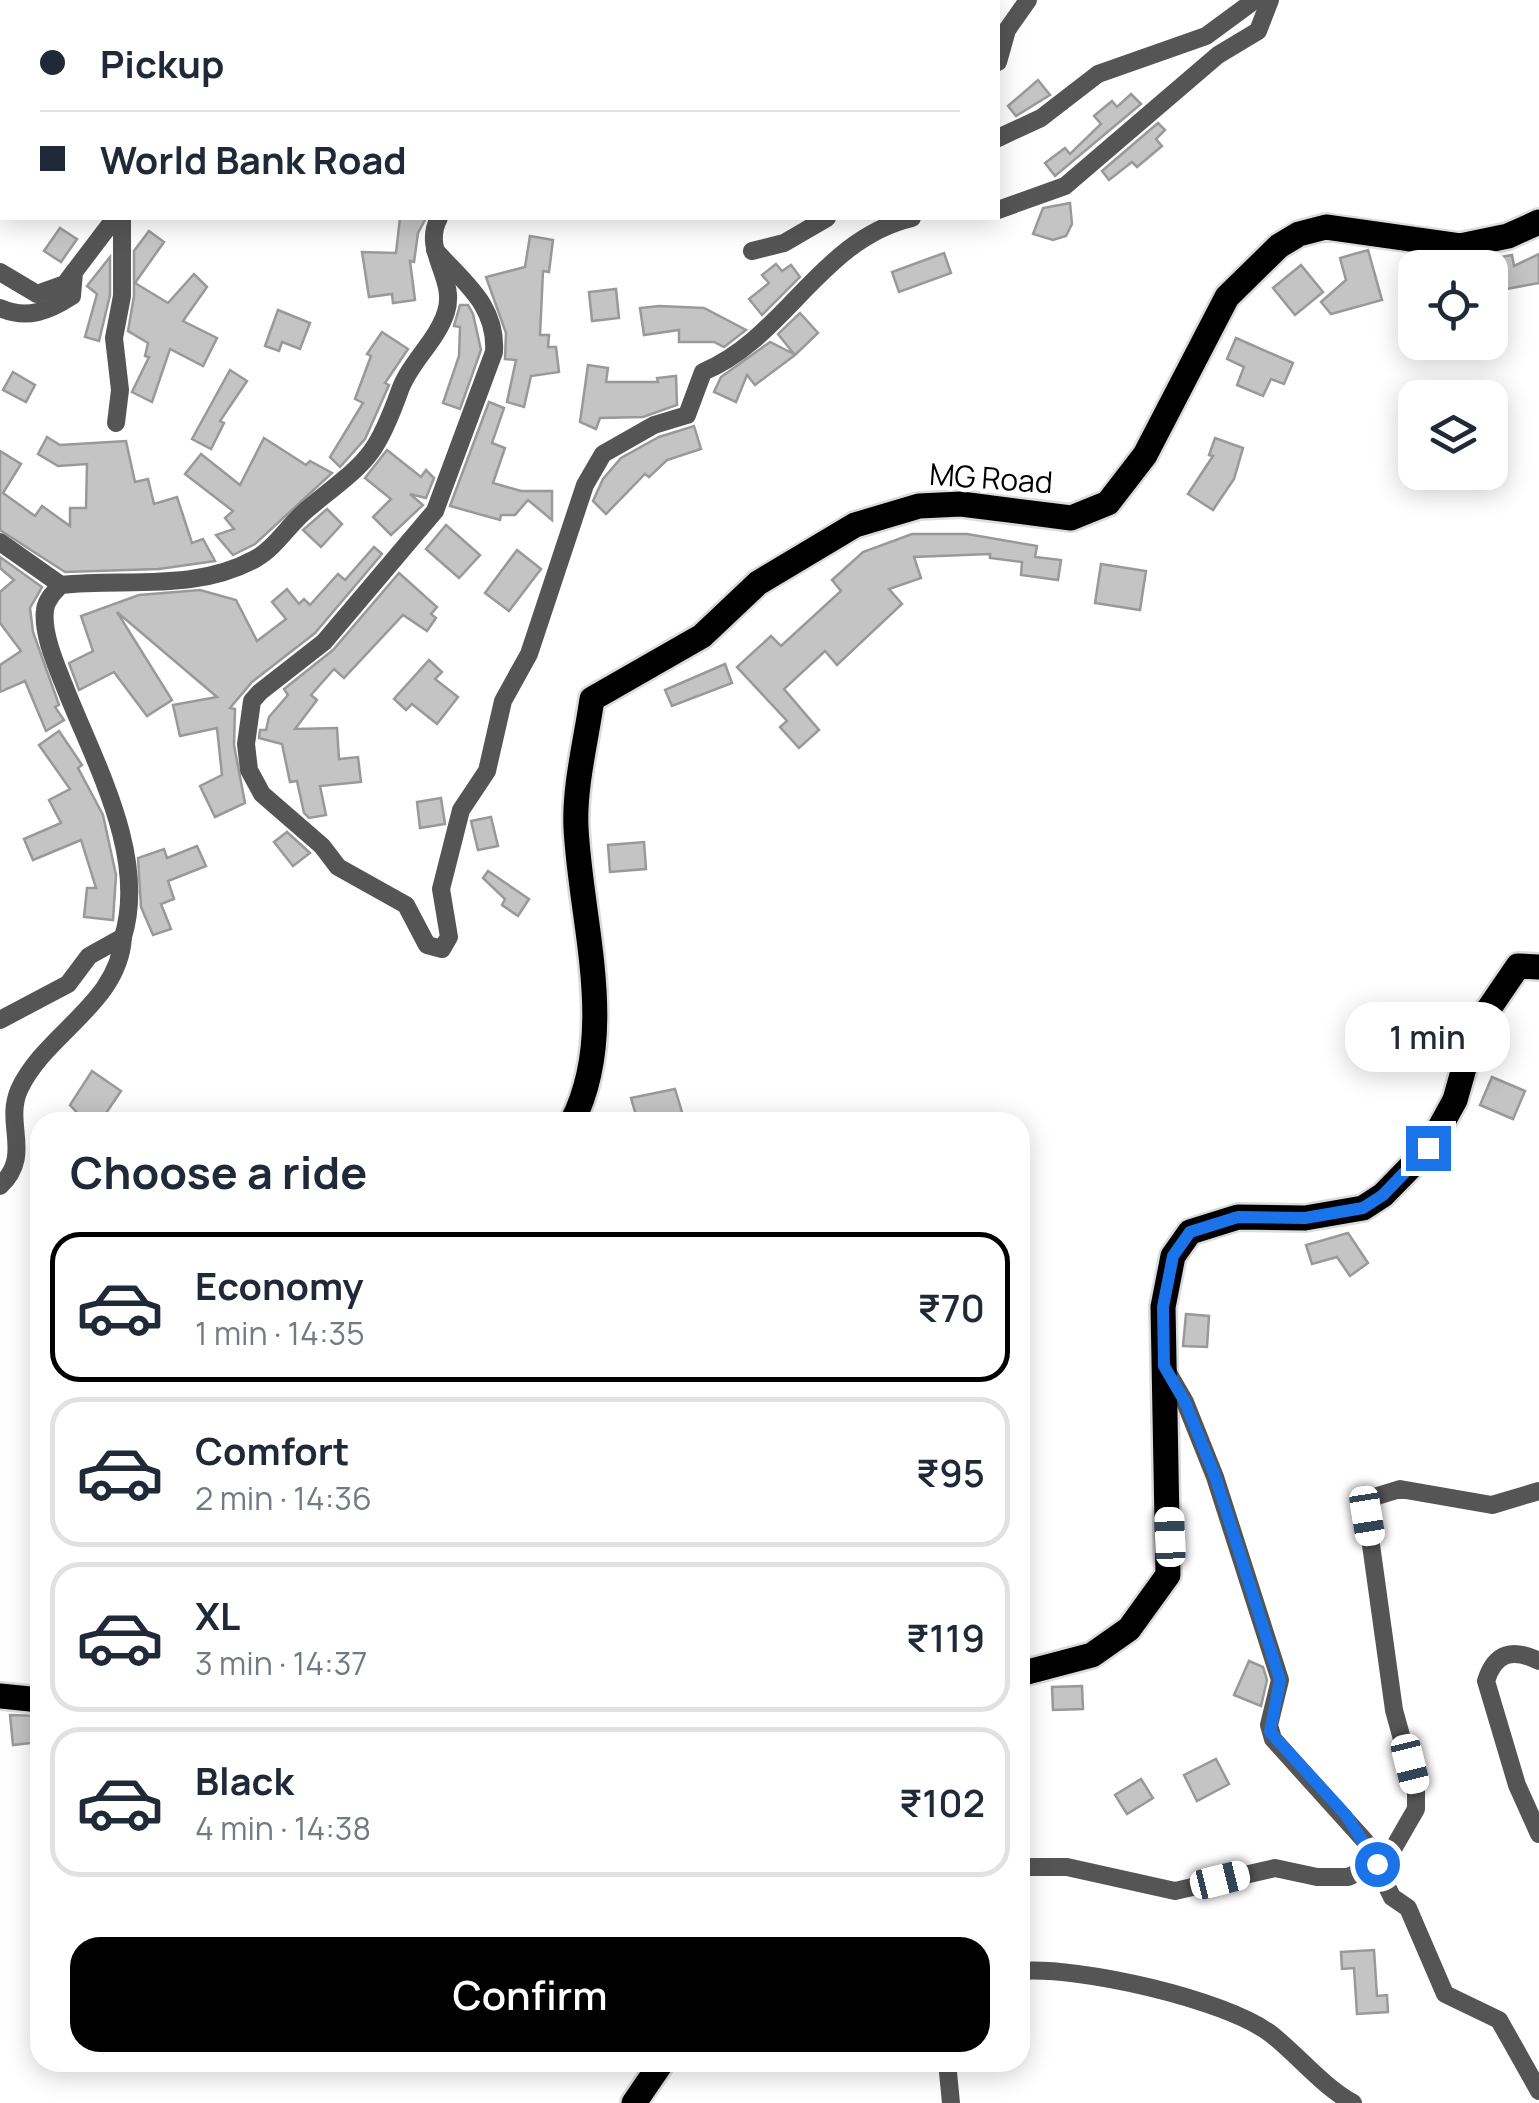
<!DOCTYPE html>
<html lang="en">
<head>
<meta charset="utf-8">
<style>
	body { margin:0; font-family:Manrope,sans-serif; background:#f2f2f3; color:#1f2937; height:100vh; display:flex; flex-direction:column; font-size:38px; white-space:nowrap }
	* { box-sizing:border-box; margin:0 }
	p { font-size:32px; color:#747a83 }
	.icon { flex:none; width:55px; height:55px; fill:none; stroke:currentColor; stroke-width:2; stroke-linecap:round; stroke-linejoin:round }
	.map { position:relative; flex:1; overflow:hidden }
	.side { position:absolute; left:30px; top:1112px; width:1000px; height:960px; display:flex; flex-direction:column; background:#fff; border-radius:30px; box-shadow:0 5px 25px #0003 }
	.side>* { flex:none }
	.top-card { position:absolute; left:0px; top:0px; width:1000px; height:220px; box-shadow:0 5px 25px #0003; display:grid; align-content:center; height:220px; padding:0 40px; background:#fff }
	.tools { position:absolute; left:1398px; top:250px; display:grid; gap:20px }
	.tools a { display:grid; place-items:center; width:110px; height:110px; border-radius:20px; background:#fff; box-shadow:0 5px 25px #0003; font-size:50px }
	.end { position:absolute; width:45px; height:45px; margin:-22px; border:12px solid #1a73e8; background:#fff; box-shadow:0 0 0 5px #fff }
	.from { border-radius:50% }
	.bubble { position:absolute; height:70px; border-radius:30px; background:#fff; box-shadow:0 5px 25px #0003; font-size:32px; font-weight:600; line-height:70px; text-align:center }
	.car { position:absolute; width:30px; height:60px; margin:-30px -15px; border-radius:12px; box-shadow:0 0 8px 2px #0007; background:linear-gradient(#fff 24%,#345 0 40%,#fff 0 76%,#345 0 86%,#fff 0) }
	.top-card b { display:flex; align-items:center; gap:35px; height:95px; font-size:38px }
	.top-card b+b { border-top:2px solid #e0e1e3 }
	.top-card i { width:25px; height:25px; background:#1f2937 }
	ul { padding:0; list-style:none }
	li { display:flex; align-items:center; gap:30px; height:150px; margin:0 20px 15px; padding:0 20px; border:5px solid #e0e1e3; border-radius:30px }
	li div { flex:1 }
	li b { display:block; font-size:38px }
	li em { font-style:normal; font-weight:600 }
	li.active { border-color:#000 }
	li>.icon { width:90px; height:90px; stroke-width:1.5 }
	h2 { padding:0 40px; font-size:45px; line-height:120px }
	.action { display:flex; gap:20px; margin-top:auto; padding:20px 40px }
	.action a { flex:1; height:115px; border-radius:30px; background:#000; color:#fff; font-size:40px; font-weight:600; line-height:115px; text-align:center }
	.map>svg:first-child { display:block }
	.building { fill:#c4c4c4; stroke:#999; stroke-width:2.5 }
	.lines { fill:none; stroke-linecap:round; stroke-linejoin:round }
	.primary-casing { stroke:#dbdbdb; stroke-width:30 }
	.minor { stroke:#555; stroke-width:18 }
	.primary { stroke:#000; stroke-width:25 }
	.route { stroke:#1a73e8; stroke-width:12 }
	.labels { text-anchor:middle; stroke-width:9; stroke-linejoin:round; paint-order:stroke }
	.street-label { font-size:30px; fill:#000; stroke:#fff }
</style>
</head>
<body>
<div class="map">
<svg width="1539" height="2103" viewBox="0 0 1539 2103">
	<rect width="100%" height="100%" fill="#fff"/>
	<g class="building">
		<path d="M1038,80l12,15 -34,21 -8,-10z"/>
		<path d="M1131,94l10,10 -86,72 -10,-13 20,-15 5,6 31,-30 -7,-8 18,-15 5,6z"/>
		<path d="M1158,123l7,7 -9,9 6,7 -25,21 -5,-5 -23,18 -7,-9z"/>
		<path d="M1070,203l2,21 -6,12 -13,4 -20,-6 10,-26z"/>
		<path d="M400,218h26l-8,15 -4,29 -4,-1 5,39 -22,3 -1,-9 -23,3 -7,-45 34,1z"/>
		<path d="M60,228l17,11 -16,23 -17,-11z"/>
		<path d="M149,231l15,11 -29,41 33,20 26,-29 13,13 -24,34 34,17 -14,28 -33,-17 -18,53 -20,-10 17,-35 -4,-1 3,-13 -20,-12 6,-35v-45z"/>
		<path d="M530,236l23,4 -4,32 -6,-1 -3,64h9l-1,12h8l3,25 -28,4 -7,31 -17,-5 9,-42 -11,-1 1,-26 -20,-56 39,-10z"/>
		<path d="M1368,250l14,50 -51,14 -10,-12 25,-22 -6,-22z"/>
		<path d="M944,253l7,20 -52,19 -7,-20z"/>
		<path d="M1539,254v29l-49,9v-33l22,-4 2,11z"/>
		<path d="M110,257v38l-11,46 -14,-4 12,-43 -10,-8z"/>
		<path d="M776,264l6,7 9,-6 9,12 -38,38 -13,-16 20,-16 -7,-8z"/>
		<path d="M1301,265l22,27 -28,23 -22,-27z"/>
		<path d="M616,289l3,29 -27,3 -3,-29z"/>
		<path d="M460,305h8l5,9 8,36 -21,59 -17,-6 16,-47 1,-29 -6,-1z"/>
		<path d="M659,306l45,2 42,22 -22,17 -10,-5h-35v-12l-35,5 -4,-27z"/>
		<path d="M278,310l32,13 -10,26 -18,-7 -3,9 -14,-5z"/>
		<path d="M800,313l18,20 -23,22 -40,30 -8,-10 -11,27 -22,-10 7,-15 49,-35 24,12 -16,-20z"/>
		<path d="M382,332l26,17 -23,34 4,2 -24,54 -25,28 -10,-10 33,-54 -8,-4 16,-43 -4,-2z"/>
		<path d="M1236,338l57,25 -9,21 -13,-5 -8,17 -26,-11 7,-18 -17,-8z"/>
		<path d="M588,365l20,3 -2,14h52l-1,-4 19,-2 1,29 -34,12 -43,1 -4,11 -16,-7z"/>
		<path d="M230,370l17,11 -27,40 4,2 -13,26 -19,-10z"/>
		<path d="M13,372l22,13 -9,17 -23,-12z"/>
		<path d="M489,402l15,6 -12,35 13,5 -12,35 28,8h31v29l-24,-20 -13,15h-14l-1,5 -50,-14z"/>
		<path d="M694,426l7,23 -34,11 -18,17 -4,-3 -39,40 -13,-13 10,-22 18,-21 38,-21z"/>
		<path d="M47,437l13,8 66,-4 9,41 13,-3 6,25 23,-7 15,46 11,-4 12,22 -56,8 -94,3 -65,-42v-79l21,13 -18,29 32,23 7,-10 28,20v-18h16l1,-44 -29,2 -20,-12z"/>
		<path d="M264,438l42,27 4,-4 22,12 -77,71 -22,11 -17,-20 18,-6 -9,-11 8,-7 -48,-37 16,-20 39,31z"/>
		<path d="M1215,438l28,10 -9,31 -21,31 -25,-16 25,-38 -4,-1z"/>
		<path d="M387,450l34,27 5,-7 8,8 -8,20 -16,-4 13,11 -32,30 -18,-18 18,-18 -26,-21z"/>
		<path d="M327,509l15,15 -21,23 -18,-17z"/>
		<path d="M446,525l34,30 -21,23 -33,-29z"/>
		<path d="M912,534h55l70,12 -2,11 26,3 -3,20 -37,-5 1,-13 -32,-4v-4l-76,3 7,21 -32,11 13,15 -65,61 -12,-14 -41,38 35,41 -20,18 -19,-21 7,-6 -50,-54 34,-31 10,10 60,-55 -9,-11 31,-28z"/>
		<path d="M374,547l8,7 -67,79 -63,49 -22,26 5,1 -1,36 11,58 -30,14 -15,-31 22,-11 -5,-47 -37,8 -7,-31 44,-8 -100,-85 55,88 -25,16 -33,-44 -35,18 -10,-27 24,-12 -12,-35 58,-21 61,-5 36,10 21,41 29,-22 -14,-17 15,-13 12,15 5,-5 6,6 28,-31 7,6z"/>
		<path d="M517,550l24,19 -32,42 -24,-18z"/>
		<path d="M0,557l42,30 -12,21 3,24 26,73 -4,2 9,13 -18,11 -21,-50 -25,11v-27l21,-14 -21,-28v-31l14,-12 -14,-12z"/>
		<path d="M1101,564l45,7 -6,39 -45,-7z"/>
		<path d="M399,573l38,34 -6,7 5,4 -9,13 -24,-16 -59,63 -10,-9 -23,26 6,5 -22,29 42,-1 2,31 19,-2 3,25 -41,4 6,29 -17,3 -5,-5 -7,-32 -7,1 -8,-38 -23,-6 1,-8h6l3,-13 19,-22 -4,-6 49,-39z"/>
		<path d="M429,660l13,12 -7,7 23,18 -21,27 -25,-20 -6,6 -12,-11z"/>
		<path d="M725,664l7,19 -60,23 -7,-16z"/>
		<path d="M59,731l23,34 -4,3 25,47 13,60 -3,45 -29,-3 3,-29h9l-15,-48 -48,20 -9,-21 37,-16 -12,-23 21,-11 -31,-44z"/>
		<path d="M441,798l4,26 -25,4 -3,-26z"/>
		<path d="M491,817l7,29 -20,4 -7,-29z"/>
		<path d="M287,832l23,21 -17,13 -19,-24z"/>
		<path d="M644,842l2,27 -36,3 -2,-27z"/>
		<path d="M197,846l9,20 -38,15 6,18 -13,5 10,25 -18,6 -12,-28 -3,-49 26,-9 3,9z"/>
		<path d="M488,871l41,28 -11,17 -16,-11 3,-6 -22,-21z"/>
		<path d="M92,1071l29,20 -21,31h-14l-16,-17z"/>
		<path d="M1492,1077l33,14 -12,28 -33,-14z"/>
		<path d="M675,1089l10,33h-47l-7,-24z"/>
		<path d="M1348,1233l20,30 -18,13 -13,-19 -25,7 -6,-19z"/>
		<path d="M1186,1314l23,2 -2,31 -24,-1z"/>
		<path d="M1249,1661l14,6 4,13 -6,26 -27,-11z"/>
		<path d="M1082,1686l1,23 -30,1 -1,-23z"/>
		<path d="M10,1715l30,1v26l-27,3z"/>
		<path d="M1216,1759l13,25 -32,17 -13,-26z"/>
		<path d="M1141,1779l12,19 -26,16 -12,-19z"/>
		<path d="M1374,1950l3,46 10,-1 1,17 -31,2 -3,-46 -12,1 -1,-17z"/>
	</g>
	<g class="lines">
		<defs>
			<g id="primary">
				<path d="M572,1122c46,-90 9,-198 4,-294 -2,-41 10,-87 16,-129l110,-63 56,-53 97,-58 64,-19 42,-2 110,14 37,-15 37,-48 82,-158 52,-51 20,-12 27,-7 134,19 48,-10 31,-14"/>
				<path d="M1020,1674l72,-19 37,-26 39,-54 -5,-268 10,-51 17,-24 48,-15 67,1 58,-10 20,-13 45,-46 27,-49 20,-71 43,-63 21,1"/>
				<path d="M0,1696l40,4"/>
				<path d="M634,2103l28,-41"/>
			</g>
		</defs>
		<use href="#primary" class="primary-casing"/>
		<g class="minor">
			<path d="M273,2l8,-2"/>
			<path d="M921,2l4,-2"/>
			<path d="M998,62l9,-32 21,-30"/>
			<path d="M998,138l43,-20 57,-44 108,-38 49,-36"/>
			<path d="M998,210l67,-24 153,-131 40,-24 12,-31"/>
			<path d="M435,250c29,33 62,55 59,102l-59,159 -111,131 -64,50 -8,9 -6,43 3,26 13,24 60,52 16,21 68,38 21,40 15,4 7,-12 -8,-48 20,-79 26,-39 16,-70 26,-47 56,-169 18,-31 51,-29 33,-10 16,-43c82,-34 118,-133 209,-154"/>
			<path d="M752,251l32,-8 43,-25"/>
			<path d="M0,272l37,22 28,-10 9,-12"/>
			<path d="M0,308c27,12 49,3 72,-12l2,-24 41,-54"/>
			<path d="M116,423l4,-33 -6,-52 8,-42v-78"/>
			<path d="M0,542l61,43"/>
			<path d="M0,1020l68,-36 21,-28 34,-19c25,-82 -30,-177 -59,-252 -8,-20 -22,-52 -19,-75 1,-10 9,-18 16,-25 65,-7 134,7 194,-26 22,-12 35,-37 55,-52 56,-46 65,-47 90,-117 10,-28 37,-49 46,-78 11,-34 -25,-61 -7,-94"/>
			<path d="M0,1186c33,-31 4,-61 19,-96 26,-57 100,-86 104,-153"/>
			<path d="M1167,1371l18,31 30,75 65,203 -11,45 4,14 92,102 27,56 16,11 37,86 54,26 40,71"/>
			<path d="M1539,1661c-26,-13 -44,-9 -53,20l31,104 22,49"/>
			<path d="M1020,1867h47l108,24 100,-23 42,9h31l29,-13 16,-15 23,-40v-19l-22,-80 -27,-194 7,-19 26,-8 92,16 47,-14"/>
			<path d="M1020,1971c58,-5 205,28 251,63 28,22 51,52 82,69"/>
			<path d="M947,2062l4,41"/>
		</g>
		<use href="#primary" class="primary"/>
	</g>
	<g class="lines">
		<path class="route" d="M1377,1864l-31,-49 -76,-83 10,-52 -65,-204 -30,-74 -21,-36 -1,-59 10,-51 17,-24 48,-15 67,1 58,-10 20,-13 45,-47"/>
	</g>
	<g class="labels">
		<g class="street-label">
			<text transform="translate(991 479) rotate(4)" y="10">MG Road</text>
		</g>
	</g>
</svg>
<div class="tools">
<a><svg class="icon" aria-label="locate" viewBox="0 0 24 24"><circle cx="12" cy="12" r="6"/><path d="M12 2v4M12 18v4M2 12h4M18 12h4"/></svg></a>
<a><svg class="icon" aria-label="layers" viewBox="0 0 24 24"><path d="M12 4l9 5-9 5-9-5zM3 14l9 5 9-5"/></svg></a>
</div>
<i class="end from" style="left:1377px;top:1864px"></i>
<i class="end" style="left:1428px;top:1148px"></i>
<div class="bubble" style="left:1345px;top:1002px;width:165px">1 min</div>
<i class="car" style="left:1367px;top:1516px;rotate:171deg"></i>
<i class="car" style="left:1170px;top:1537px;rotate:358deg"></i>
<i class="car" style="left:1410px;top:1764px;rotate:166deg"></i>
<i class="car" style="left:1220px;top:1880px;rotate:76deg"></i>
<div class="top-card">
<b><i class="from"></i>Pickup</b>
<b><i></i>World Bank Road</b>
</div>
<section class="side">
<h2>Choose a ride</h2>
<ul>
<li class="active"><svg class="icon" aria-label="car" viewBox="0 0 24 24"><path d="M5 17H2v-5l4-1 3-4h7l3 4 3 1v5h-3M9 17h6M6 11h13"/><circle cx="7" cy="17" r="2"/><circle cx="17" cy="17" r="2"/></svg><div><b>Economy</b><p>1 min · 14:35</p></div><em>₹70</em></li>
<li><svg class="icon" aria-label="car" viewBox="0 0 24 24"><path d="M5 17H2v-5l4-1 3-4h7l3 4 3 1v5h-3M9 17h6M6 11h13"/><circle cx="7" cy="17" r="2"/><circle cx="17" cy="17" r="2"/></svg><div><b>Comfort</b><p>2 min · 14:36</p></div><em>₹95</em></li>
<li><svg class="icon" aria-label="car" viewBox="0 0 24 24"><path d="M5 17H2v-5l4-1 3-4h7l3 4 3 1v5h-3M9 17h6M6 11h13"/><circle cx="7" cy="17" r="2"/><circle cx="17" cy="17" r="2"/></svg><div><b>XL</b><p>3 min · 14:37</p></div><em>₹119</em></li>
<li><svg class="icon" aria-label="car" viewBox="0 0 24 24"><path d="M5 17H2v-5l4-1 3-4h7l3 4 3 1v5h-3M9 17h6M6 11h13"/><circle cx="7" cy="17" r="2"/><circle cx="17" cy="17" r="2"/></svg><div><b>Black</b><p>4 min · 14:38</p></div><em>₹102</em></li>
</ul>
<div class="action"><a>Confirm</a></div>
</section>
</div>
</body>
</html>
